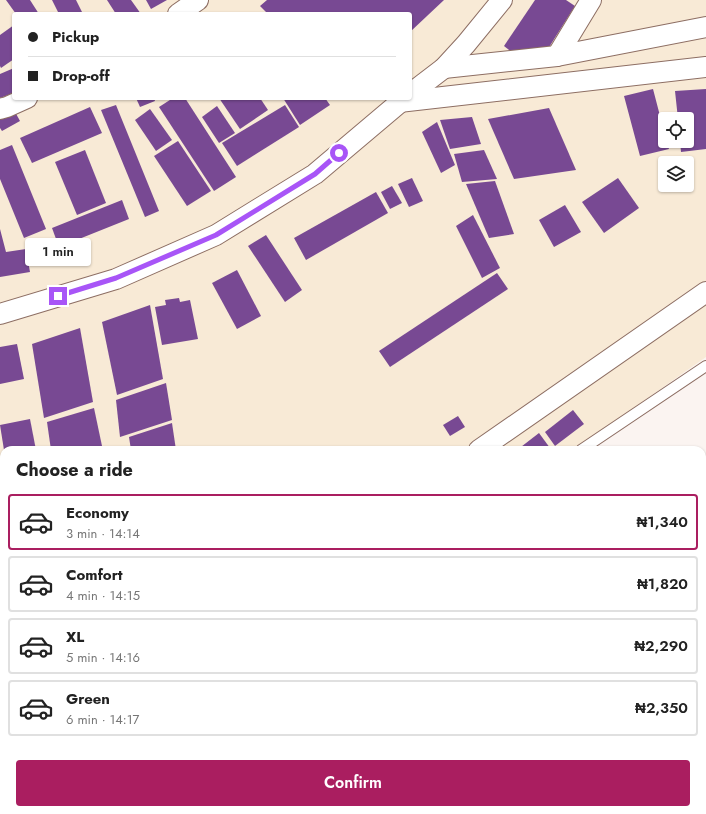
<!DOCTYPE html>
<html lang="en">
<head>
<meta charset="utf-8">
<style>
	body { margin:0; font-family:Jost,sans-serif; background:#f6f6f6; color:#222; height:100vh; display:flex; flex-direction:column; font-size:15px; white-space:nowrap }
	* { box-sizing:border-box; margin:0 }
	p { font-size:13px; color:#767676 }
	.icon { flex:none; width:22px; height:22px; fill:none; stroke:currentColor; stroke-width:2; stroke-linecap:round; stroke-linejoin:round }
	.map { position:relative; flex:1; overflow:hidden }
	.details { position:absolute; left:0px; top:446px; width:706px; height:368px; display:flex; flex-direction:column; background:#fff; border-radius:12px 12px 0 0; box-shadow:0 1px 3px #0004 }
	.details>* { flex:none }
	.top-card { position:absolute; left:12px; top:12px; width:400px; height:88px; border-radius:4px; box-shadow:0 1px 3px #0004; display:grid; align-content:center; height:88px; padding:0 16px; background:#fff }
	.fabs { position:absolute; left:658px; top:112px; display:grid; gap:8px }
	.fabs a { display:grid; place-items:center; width:36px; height:36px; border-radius:4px; background:#fff; box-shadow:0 1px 3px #0004; font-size:20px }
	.end { position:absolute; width:18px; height:18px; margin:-9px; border:5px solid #a855f7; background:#fff; box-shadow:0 0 0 2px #fff }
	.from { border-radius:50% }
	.bubble { position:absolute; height:28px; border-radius:4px; background:#fff; box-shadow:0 1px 3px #0004; font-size:13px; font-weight:600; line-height:28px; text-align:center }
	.top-card b { display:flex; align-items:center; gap:14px; height:38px; font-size:15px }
	.top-card b+b { border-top:1px solid #e0e0e0 }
	.top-card i { width:10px; height:10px; background:#222 }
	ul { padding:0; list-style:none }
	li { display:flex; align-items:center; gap:12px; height:56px; margin:0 8px 6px; padding:0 8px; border:2px solid #e0e0e0; border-radius:4px }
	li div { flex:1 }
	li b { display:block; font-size:15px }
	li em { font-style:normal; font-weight:600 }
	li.current { border-color:#aa1e60 }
	li>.icon { width:36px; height:36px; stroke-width:1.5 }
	h2 { padding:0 16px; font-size:18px; line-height:48px }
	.action { display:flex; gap:8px; margin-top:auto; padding:8px 16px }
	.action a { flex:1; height:46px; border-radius:4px; background:#aa1e60; color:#fff; font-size:16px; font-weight:600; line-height:46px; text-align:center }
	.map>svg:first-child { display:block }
	.commercial { fill:#f8ead6; fill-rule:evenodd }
	.building { fill:#784993 }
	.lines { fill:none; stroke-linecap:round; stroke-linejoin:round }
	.lane-casing { stroke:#8d6e63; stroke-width:12 }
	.street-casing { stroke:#8d6e63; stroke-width:22 }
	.primary-casing { stroke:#9b5c4a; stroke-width:24 }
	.highway-casing { stroke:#9b5c4a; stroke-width:24 }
	.lane { stroke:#fff; stroke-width:10 }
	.street { stroke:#fff; stroke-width:20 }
	.primary { stroke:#e6b0a0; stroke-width:22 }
	.highway { stroke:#d57c61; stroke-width:22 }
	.route { stroke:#a855f7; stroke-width:5 }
</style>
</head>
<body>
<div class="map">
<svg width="706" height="814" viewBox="0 0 706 814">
	<rect width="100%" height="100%" fill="#fbf4f1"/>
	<path class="commercial" d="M0,0h706v357l-132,93h-570v224h-4zM14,14h396v84h-396zM665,119h22v22h-22zM665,163h22v22h-22z"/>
	<g class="building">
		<path d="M6,0h24l9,14h-23z"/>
		<path d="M52,0h24l7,14h-24z"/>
		<path d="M107,0h24l10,14h-25z"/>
		<path d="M146,0h21l-16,9z"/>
		<path d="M267,0h177l-34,32v-18h-142l-8,-8z"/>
		<path d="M535,0h31l9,6 -29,46 -28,5 -14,-11z"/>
		<path d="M14,25v34l-13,9 -1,-2v-31z"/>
		<path d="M14,68v25l-14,5v-24z"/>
		<path d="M653,89l12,46v6h1l3,8 -29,7 -16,-60z"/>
		<path d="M706,89v60l-25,3 -1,-11h7v-22h-9l-3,-28z"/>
		<path d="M136,98h18l1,3 -15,6z"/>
		<path d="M173,98h12l51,79 -22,14 -55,-84z"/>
		<path d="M219,98h41l8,12 -28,19z"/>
		<path d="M283,98h42l5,7 -30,20z"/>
		<path d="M116,105l43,106 -14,6 -44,-107z"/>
		<path d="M285,105l14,22 -62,39 -15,-23z"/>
		<path d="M217,106l18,27 -16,10 -17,-26z"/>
		<path d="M90,107l12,26 -70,30 -12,-25z"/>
		<path d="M549,108l27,62 -62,9 -26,-60z"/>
		<path d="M150,109l22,31 -16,11 -21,-31z"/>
		<path d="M14,110l6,11 -18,10 -2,-3v-10z"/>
		<path d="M472,117l9,27 -31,5 -10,-29z"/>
		<path d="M437,122l18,43 -14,8 -19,-41z"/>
		<path d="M178,141l33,50 -24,15 -33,-50z"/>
		<path d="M12,145l34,84 -22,9 -24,-59v-29z"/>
		<path d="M85,150l21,53 -29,12 -22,-53z"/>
		<path d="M484,150l13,29 -35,3 -8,-28z"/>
		<path d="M412,178l11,23 -14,6 -11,-23z"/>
		<path d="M618,178l21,30 -35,25 -22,-31z"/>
		<path d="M495,181l19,53 -25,4 -23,-54z"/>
		<path d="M392,186l10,17 -12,6 -9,-17z"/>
		<path d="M376,192l12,21 -82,47 -12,-22z"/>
		<path d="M122,200l7,19 -70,28 -7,-19z"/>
		<path d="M565,205l16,27 -27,15 -15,-27z"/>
		<path d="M473,215l27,53 -18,10 -26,-52z"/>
		<path d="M0,229l6,23 20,-3 4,23 -30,5z"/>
		<path d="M266,235l36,55 -17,12 -37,-56z"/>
		<path d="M237,270l24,46 -24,13 -25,-46z"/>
		<path d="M497,273l11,16 -118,78 -11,-16z"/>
		<path d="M179,298l1,4 10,-2 8,39 -36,6 -7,-38 11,-2 -1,-5z"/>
		<path d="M150,305l13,74 -46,16 -15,-73z"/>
		<path d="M80,328l13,74 -49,16 -12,-74z"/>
		<path d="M17,344l7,35 -24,5v-37z"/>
		<path d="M166,383l6,37 -52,17 -4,-37z"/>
		<path d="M94,408l8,38 -13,4h-38l-4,-28z"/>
		<path d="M573,410l11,14 -29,22 -10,-14z"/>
		<path d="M458,416l7,11 -15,9 -7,-11z"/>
		<path d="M30,419l6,31h-32l-4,-25z"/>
		<path d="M172,423l4,27h-45l-2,-13z"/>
		<path d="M539,433l11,15 -3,2h-30z"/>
	</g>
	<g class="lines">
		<defs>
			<g id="lane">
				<path d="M581,450l125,-84"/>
				<path d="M702,602h4"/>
				<path d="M0,694l4,-1"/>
				<path d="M702,701l4,-1"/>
				<path d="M0,777h4"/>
				<path d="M410,814l29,-4"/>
			</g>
			<g id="street">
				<path d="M178,14l20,-14"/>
				<path d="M557,56l34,-56"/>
				<path d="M444,68l113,-12 149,-29"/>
				<path d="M410,94l34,-26 22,-24 36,-44"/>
				<path d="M399,102l307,-35"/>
				<path d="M0,109l7,-2 20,-9"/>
				<path d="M0,314l116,-35 100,-44 99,-61 90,-76"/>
				<path d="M479,450l227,-158"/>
			</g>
			<g id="primary">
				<path d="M702,642l4,-1"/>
				<path d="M0,718h4"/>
				<path d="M702,806l4,-1"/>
				<path d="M632,814l34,-4"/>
			</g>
			<g id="highway">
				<path d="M702,676l4,-1"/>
				<path d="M0,751h4"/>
				<path d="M702,779h4"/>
				<path d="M449,814l29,-4"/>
			</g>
		</defs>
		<use href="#lane" class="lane-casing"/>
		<use href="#street" class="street-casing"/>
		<use href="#primary" class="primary-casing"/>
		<use href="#highway" class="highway-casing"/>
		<use href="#lane" class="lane"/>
		<use href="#street" class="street"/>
		<use href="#primary" class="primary"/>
		<use href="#highway" class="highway"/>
	</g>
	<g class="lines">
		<path class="route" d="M58,296l58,-18 100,-43 99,-61 24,-21"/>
	</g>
</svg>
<div class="fabs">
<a><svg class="icon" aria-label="locate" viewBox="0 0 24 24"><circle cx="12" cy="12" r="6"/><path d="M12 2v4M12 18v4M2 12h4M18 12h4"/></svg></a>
<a><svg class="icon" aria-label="layers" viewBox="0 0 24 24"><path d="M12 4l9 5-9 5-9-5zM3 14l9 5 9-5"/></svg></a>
</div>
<i class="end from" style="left:339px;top:153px"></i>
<i class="end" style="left:58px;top:296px"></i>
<div class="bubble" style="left:25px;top:238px;width:66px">1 min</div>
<div class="top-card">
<b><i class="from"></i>Pickup</b>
<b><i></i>Drop-off</b>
</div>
<section class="details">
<h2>Choose a ride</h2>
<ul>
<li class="current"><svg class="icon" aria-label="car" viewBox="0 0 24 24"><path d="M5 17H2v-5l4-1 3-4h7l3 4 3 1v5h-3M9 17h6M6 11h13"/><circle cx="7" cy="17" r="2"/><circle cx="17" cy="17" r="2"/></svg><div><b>Economy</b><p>3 min · 14:14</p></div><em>₦1,340</em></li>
<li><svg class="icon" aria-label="car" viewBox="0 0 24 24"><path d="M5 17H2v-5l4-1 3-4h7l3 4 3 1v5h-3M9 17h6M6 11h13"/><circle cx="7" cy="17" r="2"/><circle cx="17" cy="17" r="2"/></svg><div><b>Comfort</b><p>4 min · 14:15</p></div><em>₦1,820</em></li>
<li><svg class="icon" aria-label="car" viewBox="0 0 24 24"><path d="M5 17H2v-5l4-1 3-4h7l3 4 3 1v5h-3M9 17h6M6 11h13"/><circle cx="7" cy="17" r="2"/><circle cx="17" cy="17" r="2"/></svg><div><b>XL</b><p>5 min · 14:16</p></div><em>₦2,290</em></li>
<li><svg class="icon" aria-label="car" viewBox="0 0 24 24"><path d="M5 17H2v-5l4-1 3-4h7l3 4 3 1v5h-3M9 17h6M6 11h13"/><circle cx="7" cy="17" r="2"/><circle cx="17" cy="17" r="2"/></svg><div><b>Green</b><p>6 min · 14:17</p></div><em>₦2,350</em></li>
</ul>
<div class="action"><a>Confirm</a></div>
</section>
</div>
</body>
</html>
